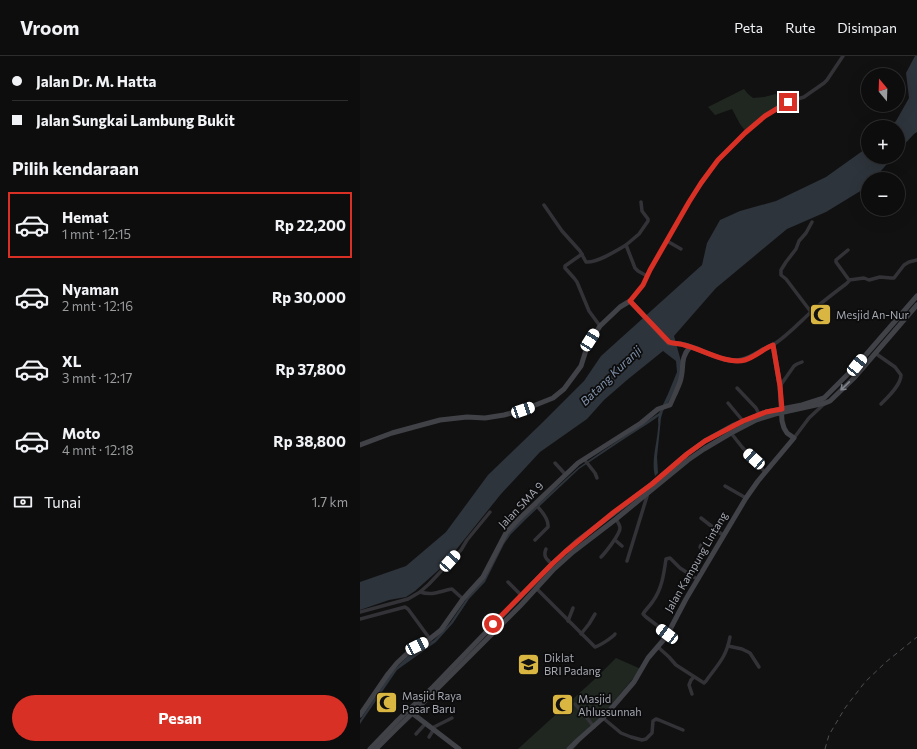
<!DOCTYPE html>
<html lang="id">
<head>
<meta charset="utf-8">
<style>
	body { margin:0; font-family:Commissioner,sans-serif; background:#1b1b1c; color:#f1f3f6; height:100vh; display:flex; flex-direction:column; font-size:15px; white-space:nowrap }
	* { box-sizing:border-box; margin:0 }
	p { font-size:13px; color:#9a9c9e }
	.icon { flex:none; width:22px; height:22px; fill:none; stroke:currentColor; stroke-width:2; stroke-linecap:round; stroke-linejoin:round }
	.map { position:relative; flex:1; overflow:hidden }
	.sheet { display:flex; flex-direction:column; background:#0d0d0e; width:360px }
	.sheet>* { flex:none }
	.hud { display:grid; align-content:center; height:88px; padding:0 12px; background:#0d0d0e }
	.needle { width:26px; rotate:341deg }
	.tools { position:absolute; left:501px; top:12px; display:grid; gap:8px }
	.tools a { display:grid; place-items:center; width:44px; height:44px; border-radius:50%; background:#0d0d0e; box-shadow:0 4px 16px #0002,0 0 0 1px #2d2d2e; font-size:20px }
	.end { position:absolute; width:18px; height:18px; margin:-9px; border:5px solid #d93025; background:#fff; box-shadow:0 0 0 2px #fff }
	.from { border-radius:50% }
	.car { position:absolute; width:12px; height:24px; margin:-12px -6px; border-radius:5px; box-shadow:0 0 3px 1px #0007; background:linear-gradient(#fff 24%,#345 0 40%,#fff 0 76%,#345 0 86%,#fff 0) }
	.hud b { display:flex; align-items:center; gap:14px; height:38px; font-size:15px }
	.hud b+b { border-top:1px solid #2d2d2e }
	.hud i { width:10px; height:10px; background:#f1f3f6 }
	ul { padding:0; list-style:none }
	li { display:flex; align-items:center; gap:12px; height:66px; margin:0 8px 6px; padding:0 4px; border:2px solid transparent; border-radius:0px }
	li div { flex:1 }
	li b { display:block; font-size:15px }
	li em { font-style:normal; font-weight:700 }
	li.on { border-color:#d93025 }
	li>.icon { width:36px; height:36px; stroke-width:1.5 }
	h2 { padding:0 12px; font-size:18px; line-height:48px }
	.pay { display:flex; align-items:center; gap:10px; height:44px; padding:0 12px; font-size:15px }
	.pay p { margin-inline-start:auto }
	.button { display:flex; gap:8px; margin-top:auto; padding:8px 12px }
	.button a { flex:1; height:46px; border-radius:24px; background:#d93025; color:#fff; font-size:16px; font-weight:700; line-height:46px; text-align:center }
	header { display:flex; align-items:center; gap:24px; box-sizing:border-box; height:56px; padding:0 20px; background:#0d0d0e; border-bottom:1px solid #2d2d2e }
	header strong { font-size:19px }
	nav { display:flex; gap:22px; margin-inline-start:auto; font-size:14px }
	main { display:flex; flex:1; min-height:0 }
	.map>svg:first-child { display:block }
	.green { fill:#202721 }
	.water { fill:#2e343b }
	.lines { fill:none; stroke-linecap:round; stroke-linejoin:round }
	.street { stroke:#333337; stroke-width:3.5 }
	.secondary { stroke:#414247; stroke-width:5 }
	.rail { stroke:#4e4f54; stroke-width:1; stroke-dasharray:5 4; stroke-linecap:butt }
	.oneway { stroke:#81848c }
	.route { stroke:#d93025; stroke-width:5 }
	.labels { text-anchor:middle; stroke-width:3.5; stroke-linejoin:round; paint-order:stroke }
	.poi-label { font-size:11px; fill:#a4a7b1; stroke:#0c0c0d; text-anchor:start }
	.street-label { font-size:11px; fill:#a4a7b1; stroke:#0c0c0d }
	.water-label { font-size:12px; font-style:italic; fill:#7f91a9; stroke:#0c0c0d }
</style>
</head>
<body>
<header>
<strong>Vroom</strong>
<nav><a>Peta</a><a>Rute</a><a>Disimpan</a></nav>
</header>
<main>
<section class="sheet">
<div class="hud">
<b><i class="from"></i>Jalan Dr. M. Hatta</b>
<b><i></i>Jalan Sungkai Lambung Bukit</b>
</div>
<h2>Pilih kendaraan</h2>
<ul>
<li class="on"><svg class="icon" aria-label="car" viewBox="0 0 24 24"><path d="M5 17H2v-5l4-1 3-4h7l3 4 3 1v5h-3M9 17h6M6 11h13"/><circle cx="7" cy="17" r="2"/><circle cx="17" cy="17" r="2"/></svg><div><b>Hemat</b><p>1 mnt · 12:15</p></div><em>Rp 22,200</em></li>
<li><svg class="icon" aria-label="car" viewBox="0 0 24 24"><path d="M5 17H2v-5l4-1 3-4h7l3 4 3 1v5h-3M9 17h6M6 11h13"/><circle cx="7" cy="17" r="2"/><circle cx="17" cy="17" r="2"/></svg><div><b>Nyaman</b><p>2 mnt · 12:16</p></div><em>Rp 30,000</em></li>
<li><svg class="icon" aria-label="car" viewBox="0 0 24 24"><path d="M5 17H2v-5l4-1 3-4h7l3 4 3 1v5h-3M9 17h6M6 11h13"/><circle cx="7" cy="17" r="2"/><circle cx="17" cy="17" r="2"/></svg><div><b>XL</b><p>3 mnt · 12:17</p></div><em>Rp 37,800</em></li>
<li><svg class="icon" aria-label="car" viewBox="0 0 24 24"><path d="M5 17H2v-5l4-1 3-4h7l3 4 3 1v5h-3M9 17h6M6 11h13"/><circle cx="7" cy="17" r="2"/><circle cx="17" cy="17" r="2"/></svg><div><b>Moto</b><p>4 mnt · 12:18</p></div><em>Rp 38,800</em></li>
</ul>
<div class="pay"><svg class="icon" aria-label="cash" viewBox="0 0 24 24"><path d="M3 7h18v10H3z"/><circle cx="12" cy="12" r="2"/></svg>Tunai<p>1.7 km</p></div>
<div class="button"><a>Pesan</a></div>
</section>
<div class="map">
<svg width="557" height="693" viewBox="0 0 557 693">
	<rect width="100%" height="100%" fill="#111112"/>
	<g class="green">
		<path d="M384,33l4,5 5,4 11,-1 12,-3 4,9 -34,29 -6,-8 -8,-15 -17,6 -7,-8z"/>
		<path d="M256,602l25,11 -67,80h-56l78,-71z"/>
	</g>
	<g class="water">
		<path d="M555,0h2v76l-3,2 -16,17v-24h-9l7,-6 13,-23 -3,-25z"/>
		<path d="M508,91v10h25l-19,22h-6v7l-1,1 -41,25 -39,17 -71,59 -42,48 8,29 -2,13 -13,27 -4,6 -2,7 -4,39 1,16 -3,3c-4,-15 2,-32 3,-48 1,-5 -1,-8 1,-12l-10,7 -25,16 -45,30 -54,51 -14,14 -7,10 -19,38 -16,17 -16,24 -17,19 -39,28 -37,54v-4l31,-47 21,-21 22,-12 16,-17 17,-25 15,-17 14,-29 15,-23 37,-34 30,-27 23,-16 58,-39 9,-19 9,-22 -1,-11 -13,-10 -36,29 -23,20 -17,19 -47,33 -39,42 -58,72 -28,25 -9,6 -17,3 -29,10v-28l46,-16 40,-34 42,-57 55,-53 41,-41 17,-25 101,-91 5,-22 13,-23 20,-9 36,-10 50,-24z"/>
	</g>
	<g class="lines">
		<g class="street">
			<path d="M281,146l1,9 6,8v2l-9,13 -13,11 9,23 3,3 9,5"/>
			<path d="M184,149l18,26 18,20 6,11c11,1 30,-11 40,-17"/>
			<path d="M307,185l14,8"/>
			<path d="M488,194l-12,10v2l13,18"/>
			<path d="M222,198l-17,12v2l9,10 3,4 12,29 11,15"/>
			<path d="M270,245l13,-16 7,-15 39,-68 29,-42 27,-27 20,-17 23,-14 16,-5 20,-14 3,-3 16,-24"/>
			<path d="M451,256l-25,-33 -5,-4v-5l5,-8 10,-13 3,-8 7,-8 6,-11"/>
			<path d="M413,289c14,-9 26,-22 38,-33 11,-10 23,-19 35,-28l3,-3v-1l15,-2 5,2 11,-3 11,1h3l10,-13 5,-3 8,-2"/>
			<path d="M515,297l20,14 6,8c0,10 -13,22 -20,29"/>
			<path d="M420,330l14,-20 3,-2 5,-2"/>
			<path d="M377,332l19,20 3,6"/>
			<path d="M368,347l15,18"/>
			<path d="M371,377l11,14 23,25"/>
			<path d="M434,382l15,-20 15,-14"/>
			<path d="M224,403l11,14 2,5"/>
			<path d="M195,407l11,12"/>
			<path d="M365,430l21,12"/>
			<path d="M341,462l23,18"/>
			<path d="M175,484l13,-13c1,-8 -8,-18 -13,-23"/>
			<path d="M255,484l7,6"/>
			<path d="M341,489l-1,2 1,2 11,7"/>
			<path d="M186,493c-3,7 0,10 6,15"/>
			<path d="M241,501c5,-5 19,-23 19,-29 0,-3 -3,-7 -4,-9"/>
			<path d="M267,505l21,-68"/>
			<path d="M148,526l13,13"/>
			<path d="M176,532l59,59c4,-1 17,-9 20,-13"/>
			<path d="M60,536c13,4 20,-1 32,-3l11,10"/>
			<path d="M0,556l48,-13 12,-7 9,-8 32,-34 6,-10 23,-28"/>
			<path d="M0,563l45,-12 3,2 22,30"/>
			<path d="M208,565l5,-13"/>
			<path d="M307,577l-21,-16 -3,-3c3,-5 7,-8 10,-13 9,-12 11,-28 13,-42l4,-1 10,10 17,11"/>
			<path d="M221,578l8,-10 6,-10"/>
			<path d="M368,590l14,3 8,4 9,14"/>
			<path d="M298,591l11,10 7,8 28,18 2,-2c12,-17 20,-23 24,-44"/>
			<path d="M332,638l-3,-9 2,-5 3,-3"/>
			<path d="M215,648l9,10 10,13"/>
			<path d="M243,662l18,15 10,4 11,3 4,-1 6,-6 1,-12 3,-2 3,1 24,10"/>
			<path d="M72,672l20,-10"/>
			<path d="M56,678l10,-11"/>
			<path d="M69,681l5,-8"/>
		</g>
		<g class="secondary">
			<path d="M0,389l32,-12 48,-13 27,-3 18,1 19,-3 19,-5 30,-12 11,-9 17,-23 6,-19 13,-21 20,-19 10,-6 39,42c5,1 10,0 16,2 17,4 39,19 57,15 11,-2 20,-11 31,-15l7,41 2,35 2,7 3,5 7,5 -36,43 -12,17 -60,101 -20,38 -18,21 -14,24 -31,36 -26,23 -8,8"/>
			<path d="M52,657l47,36"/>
			<path d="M0,659l28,-41 9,-11 16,-15 13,-6 15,-12 22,-31 20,-22 23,-44 12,-13 60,-57 63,-40 17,-14 12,-4c3,-7 7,-15 10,-23 5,-14 -1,-23 10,-35"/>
			<path d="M10,693l28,-29 35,-33 116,-120 27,-25 76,-58 35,-30 18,-13 29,-16 32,-13 36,-7 22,-7 33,-33 60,-69"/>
			<path d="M16,693l20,-20 32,-31 92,-92 33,-36 20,-18 43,-33 72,-59 16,-11 27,-16 25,-13 19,-6 50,-11 5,-2 24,-23 63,-73"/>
		</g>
		<path class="rail" d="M465,693l4,-14 16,-27 20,-26 21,-20 31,-25"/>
	</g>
	<defs><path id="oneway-shaft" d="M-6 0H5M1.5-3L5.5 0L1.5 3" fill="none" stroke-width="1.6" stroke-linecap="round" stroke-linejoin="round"/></defs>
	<use class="oneway" href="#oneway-shaft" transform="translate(485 330) rotate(136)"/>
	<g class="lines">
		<path class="route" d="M133,568l59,-60 13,-12 49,-40 38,-28 35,-30 18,-13 38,-20 23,-9 16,-3 -2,-23 -7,-41c-10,4 -18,12 -28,15 -18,5 -43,-11 -61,-15 -5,-2 -10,-1 -15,-3l-39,-41 13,-16 7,-15 39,-68 12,-19 17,-23 27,-27 20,-17 23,-14"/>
	</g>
	<defs>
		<symbol id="mosque-square" viewBox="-11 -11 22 22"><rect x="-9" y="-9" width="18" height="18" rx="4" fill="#d9b542" stroke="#0c0c0d"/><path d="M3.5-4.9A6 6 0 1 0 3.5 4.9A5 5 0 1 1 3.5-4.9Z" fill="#111"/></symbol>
		<symbol id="school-square" viewBox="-11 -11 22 22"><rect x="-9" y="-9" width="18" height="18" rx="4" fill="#d9b542" stroke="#0c0c0d"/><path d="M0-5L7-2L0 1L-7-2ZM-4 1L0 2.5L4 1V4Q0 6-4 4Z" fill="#111"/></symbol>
	</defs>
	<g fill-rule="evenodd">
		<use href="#mosque-square" x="448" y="246" width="25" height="25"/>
		<use href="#school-square" x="156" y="596" width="25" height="25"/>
		<use href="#mosque-square" x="14" y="634" width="25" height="25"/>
		<use href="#mosque-square" x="190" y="636" width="25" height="25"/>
	</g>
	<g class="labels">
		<g class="poi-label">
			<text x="476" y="263">Mesjid An-Nur</text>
			<text x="184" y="606">Diklat<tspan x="184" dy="13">BRI Padang</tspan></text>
			<text x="42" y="644">Masjid Raya<tspan x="42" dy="13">Pasar Baru</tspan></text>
			<text x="218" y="647">Masjid<tspan x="218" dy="13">Ahlussunnah</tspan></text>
		</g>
		<g class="street-label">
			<text transform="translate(161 449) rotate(-46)" y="4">Jalan SMA 9</text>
			<text transform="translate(336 506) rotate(-60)" y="4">Jalan Kampung Lintang</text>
		</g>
		<g class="water-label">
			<text transform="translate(251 320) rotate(-44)" y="4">Batang Kuranji</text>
		</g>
	</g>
</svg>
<div class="tools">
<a><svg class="needle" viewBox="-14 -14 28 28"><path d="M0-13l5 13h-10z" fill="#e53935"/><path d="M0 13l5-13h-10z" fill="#9a9c9e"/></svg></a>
<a>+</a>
<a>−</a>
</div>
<i class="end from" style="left:133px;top:568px"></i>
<i class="end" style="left:428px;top:46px"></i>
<i class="car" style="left:230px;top:284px;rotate:32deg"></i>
<i class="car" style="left:497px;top:309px;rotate:39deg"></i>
<i class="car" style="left:163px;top:354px;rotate:71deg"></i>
<i class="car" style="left:394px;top:403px;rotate:312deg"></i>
<i class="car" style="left:90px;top:505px;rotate:42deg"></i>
<i class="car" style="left:307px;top:578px;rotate:307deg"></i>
<i class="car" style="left:57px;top:590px;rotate:64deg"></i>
</div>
</main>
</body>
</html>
